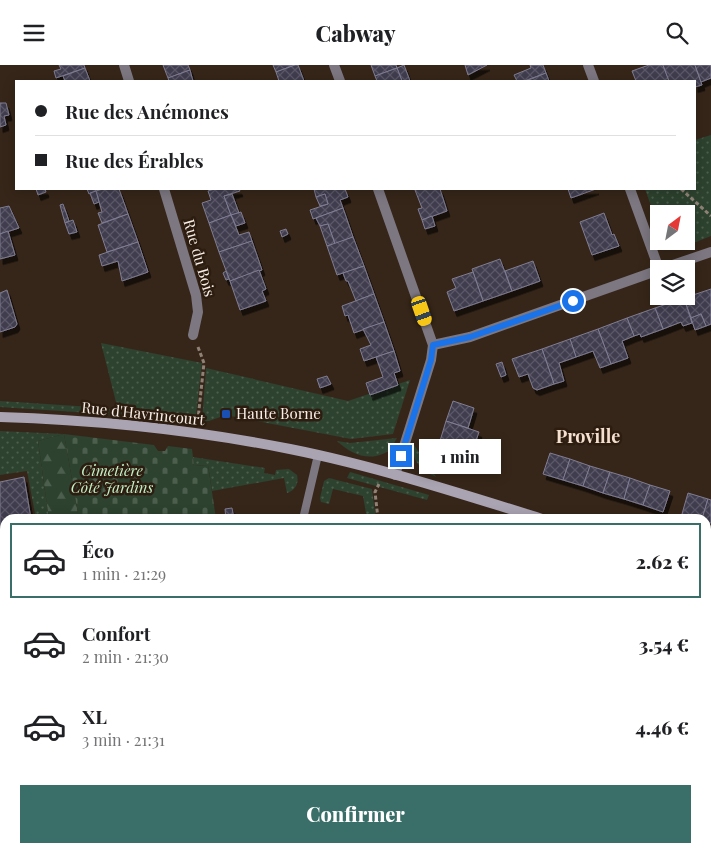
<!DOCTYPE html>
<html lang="fr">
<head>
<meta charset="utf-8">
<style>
	body { margin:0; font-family:"Playfair Display",serif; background:#f2f2f2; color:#202124; height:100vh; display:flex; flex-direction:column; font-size:19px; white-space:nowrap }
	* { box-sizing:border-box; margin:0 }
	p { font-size:16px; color:#757577 }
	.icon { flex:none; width:28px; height:28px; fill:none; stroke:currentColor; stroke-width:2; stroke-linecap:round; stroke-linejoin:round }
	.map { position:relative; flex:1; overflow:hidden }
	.panel { position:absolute; left:0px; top:449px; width:711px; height:339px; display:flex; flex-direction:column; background:#fff; border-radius:15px 15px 0 0; box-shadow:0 2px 12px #0003 }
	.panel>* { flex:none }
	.banner { position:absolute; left:15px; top:15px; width:681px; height:110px; border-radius:0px; box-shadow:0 2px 12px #0003; display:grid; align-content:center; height:110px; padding:0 20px; background:#fff }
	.needle { width:32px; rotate:32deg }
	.controls { position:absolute; left:650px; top:140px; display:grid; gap:10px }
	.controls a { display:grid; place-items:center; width:45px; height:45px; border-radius:0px; background:#fff; box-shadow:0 2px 12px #0003; font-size:25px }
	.end { position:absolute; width:22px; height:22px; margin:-11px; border:6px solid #1a73e8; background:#fff; box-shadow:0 0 0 2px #fff }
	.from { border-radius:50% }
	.bubble { position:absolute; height:35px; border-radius:0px; background:#fff; box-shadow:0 2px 12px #0003; font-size:16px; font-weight:800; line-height:35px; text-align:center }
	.car { position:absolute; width:15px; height:30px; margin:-15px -8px; border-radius:6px; box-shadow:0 0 4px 1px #0007; background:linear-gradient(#f5c518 24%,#345 0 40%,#f5c518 0 76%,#345 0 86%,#f5c518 0) }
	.banner b { display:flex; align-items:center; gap:18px; height:48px; font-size:19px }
	.banner b+b { border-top:1px solid #e0e0e0 }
	.banner i { width:12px; height:12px; background:#202124 }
	ul { padding:9px 0 0; list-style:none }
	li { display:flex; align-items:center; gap:15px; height:75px; margin:0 10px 8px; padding:0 10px; border:2px solid transparent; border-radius:0px }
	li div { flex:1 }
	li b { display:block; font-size:19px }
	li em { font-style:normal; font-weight:800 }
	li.current { border-color:#3a6f69 }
	li>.icon { width:45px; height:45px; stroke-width:1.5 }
	.primary-button { display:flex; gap:10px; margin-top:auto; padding:10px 20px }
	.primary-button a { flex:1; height:58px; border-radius:0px; background:#3a6f69; color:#fff; font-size:20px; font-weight:800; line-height:58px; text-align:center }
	header { display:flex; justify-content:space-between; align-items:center; height:65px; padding:0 20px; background:#fff; font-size:22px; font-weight:800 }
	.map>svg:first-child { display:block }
	.grass { fill:url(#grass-dots) }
	.forest { fill:url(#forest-firs) }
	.cemetery { fill:url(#cemetery-stones) }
	.pitch { fill:#2d422f }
	.building { fill:url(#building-cross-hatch); stroke:#807d92; filter:url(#shadow) }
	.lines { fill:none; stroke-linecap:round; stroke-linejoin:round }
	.path { stroke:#908277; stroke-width:3; stroke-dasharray:4 2.5; stroke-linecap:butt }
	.lane { stroke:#7c7780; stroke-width:8 }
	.street { stroke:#7c7780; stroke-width:10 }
	.secondary { stroke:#aaa3b2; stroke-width:10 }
	.route { stroke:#1a73e8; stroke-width:6 }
	.transit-dot { fill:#1a4fb4; stroke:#2c1d10; stroke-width:2 }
	.labels { text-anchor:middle; stroke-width:5; stroke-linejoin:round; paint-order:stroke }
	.street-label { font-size:15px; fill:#f8eee5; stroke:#2c1d10 }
	.poi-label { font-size:15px; fill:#f8eee5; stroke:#2c1d10; text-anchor:start }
	.park-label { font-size:15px; font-style:italic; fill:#c4f2c6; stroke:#2c1d10 }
	.quarter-label { font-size:18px; font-weight:bold; fill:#f5e0cf; stroke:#2c1d10 }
</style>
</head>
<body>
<header><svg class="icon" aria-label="menu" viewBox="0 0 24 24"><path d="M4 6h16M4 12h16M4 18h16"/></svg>Cabway<svg class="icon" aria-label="search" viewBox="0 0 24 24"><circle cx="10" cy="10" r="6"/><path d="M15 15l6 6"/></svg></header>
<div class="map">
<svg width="711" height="787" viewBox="0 0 711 787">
	<defs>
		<pattern id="grass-dots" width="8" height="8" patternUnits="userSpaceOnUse" patternTransform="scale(1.25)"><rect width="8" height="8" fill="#2d422f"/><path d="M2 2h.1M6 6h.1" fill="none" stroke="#4c5e4d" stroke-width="1.8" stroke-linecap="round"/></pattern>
		<pattern id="forest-firs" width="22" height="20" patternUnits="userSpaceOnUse" patternTransform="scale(1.25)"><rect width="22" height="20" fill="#2d422f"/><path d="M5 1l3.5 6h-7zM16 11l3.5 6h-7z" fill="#4c5e4d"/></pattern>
		<pattern id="cemetery-stones" width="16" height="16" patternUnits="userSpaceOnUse" patternTransform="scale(1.25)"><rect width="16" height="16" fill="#2d422f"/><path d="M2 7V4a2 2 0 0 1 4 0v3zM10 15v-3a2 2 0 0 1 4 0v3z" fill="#4c5e4d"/></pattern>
		<pattern id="building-cross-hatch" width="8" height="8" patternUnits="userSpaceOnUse" patternTransform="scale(1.25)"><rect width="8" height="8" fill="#3f3c4f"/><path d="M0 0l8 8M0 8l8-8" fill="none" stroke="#5c5868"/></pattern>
		<filter id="shadow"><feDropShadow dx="3" dy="5.5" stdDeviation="0" flood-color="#0009"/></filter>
	</defs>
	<rect width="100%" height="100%" fill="#362619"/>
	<g class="grass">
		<path d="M711,70v101c-14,5 -31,15 -44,5h19v-27h-27v14l-14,-39h50v-49z"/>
		<path d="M101,278l101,20 -6,52 -79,-9z"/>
		<path d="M206,303l142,33 62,-21 -17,54 -42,5 -125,-24 -17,6h-7z"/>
		<path d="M0,336l92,6 94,12 -1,5 -94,-11 -91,-6z"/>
		<path d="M0,366l64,3 -26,7 11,78h-13l-9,-48 -27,4z"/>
		<path d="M397,373l-7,12c-19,13 -38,5 -53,-9l13,2z"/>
		<path d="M414,380l22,32c-13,-6 -26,-16 -22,-32z"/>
		<path d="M193,392l72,11 -1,5 11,2 1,-5 13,-1 8,6c2,8 -1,15 -10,18l-3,-15 -72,13 -4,-26 -14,1z"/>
		<path d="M350,407l79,23 -2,5 -80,-22z"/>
		<path d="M329,413l43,11 4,30h-9l-4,-23 -30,-7 -4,15 -8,-2 -1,-4 4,-17z"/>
		<path d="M5,514v75l-5,1v-75z"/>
		<path d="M5,665v88l-5,-1v-86z"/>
		<path d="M61,783v-1l45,1 -1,4h-44z"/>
	</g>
	<path class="forest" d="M64,369l15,85h-30l-11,-78z"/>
	<path class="cemetery" d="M64,369l90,11 4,6h7l3,-5 24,3 2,17 14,-1 8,54h-137z"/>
	<path class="pitch" d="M5,559v121l-5,1v-121z"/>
	<g class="building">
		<path d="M59,0h25l1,3 -29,10 -2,-7 7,-2z"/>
		<path d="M163,0h25l2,5 -22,8z"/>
		<path d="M273,0h22l-19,7z"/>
		<path d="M295,0h3l6,16h-25l-3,-9z"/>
		<path d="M371,0h25l1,3 -22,8z"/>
		<path d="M404,0l6,16h-8l-5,-13z"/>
		<path d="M465,0h22l-19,10z"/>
		<path d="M530,0h13l3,8 -22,8h-7l-3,-6 17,-7z"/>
		<path d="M649,0h14l6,16h-33l-4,-10z"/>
		<path d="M663,0h32l7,20 -7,2v-6h-26z"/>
		<path d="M695,0h16v13l-10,4z"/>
		<path d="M85,3l5,13h-25l-2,-5z"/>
		<path d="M397,3l5,13h-25l-2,-5z"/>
		<path d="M190,5l3,11h-24l-1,-3z"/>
		<path d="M546,8l3,8h-23z"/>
		<path d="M0,38h6l3,12 -5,1 2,9 -6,2z"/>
		<path d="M36,124h9l1,3 -8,3z"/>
		<path d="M87,124h8l1,2 -7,3z"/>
		<path d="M103,124h16l9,25 -26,9 -4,-10 4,-1 -6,-21z"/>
		<path d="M215,124h24l1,2 -16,5 7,19 -22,8 -7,-20 9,-3 -3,-9z"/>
		<path d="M314,124h31l3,8 -8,3 3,8 -30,11 -3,-9 18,-6 -3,-10 -9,3z"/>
		<path d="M419,124h21l7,22 -25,9 -4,-11 4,-1 -7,-18z"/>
		<path d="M568,124h28l-25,9z"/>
		<path d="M96,126l3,11 -5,2 -4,-11z"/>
		<path d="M232,129l7,19 -8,2 -7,-19z"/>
		<path d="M325,129l3,10 -8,2 -4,-9z"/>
		<path d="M63,139l6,17 -4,2 -5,-18z"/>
		<path d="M9,141l10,22 -19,6v-26z"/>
		<path d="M343,143l10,29 -18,7 -7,-20 -8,2 -4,-8z"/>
		<path d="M241,147l4,11 -9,3 -5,-11z"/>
		<path d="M604,148l8,22 2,-1 5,12 -27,9 -12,-33z"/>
		<path d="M128,149l10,28 -31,10 -9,-27z"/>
		<path d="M231,150l8,20 10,-3 3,9 -33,11 -10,-29z"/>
		<path d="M432,151l3,10 -10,3 -3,-9z"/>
		<path d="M73,155l4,12 -8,2 -4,-11z"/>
		<path d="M328,159l7,20 -8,2 -7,-20z"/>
		<path d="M286,164l2,5 -6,3 -2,-6z"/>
		<path d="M8,166l7,24 -15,4v-25z"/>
		<path d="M353,172l11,29 -27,9 -10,-29z"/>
		<path d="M252,176l10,29 -32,11 -11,-29z"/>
		<path d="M138,177l10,30 -26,9 -4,-20 -16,5 -3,-11z"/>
		<path d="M500,194l12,32 -29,10 -11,-32z"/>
		<path d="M533,196l7,20 -28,10 -7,-20z"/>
		<path d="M364,201l10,28 -18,7 -8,-20h-2l-3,-8z"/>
		<path d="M259,205l7,19 -4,2 4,10 -26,9 -10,-29z"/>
		<path d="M226,206l3,8 -3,1 -3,-7z"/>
		<path d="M473,207l10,29 -29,10 -7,-19 9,-4 -4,-9z"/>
		<path d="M711,224v35l-5,2 -5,-12 -10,4 -7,-20z"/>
		<path d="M7,225l10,34 -2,3 -15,5v-39z"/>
		<path d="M374,229l10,28 -30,11 -6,-18 -3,1 -3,-10z"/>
		<path d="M684,233l8,25 -9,3 -2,-4 -18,7 -8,-21z"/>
		<path d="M655,243l8,21 -22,8 -1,-3 -6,2 -7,-18z"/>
		<path d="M701,249l5,12 -11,4 -4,-12z"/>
		<path d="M627,253l7,18 -12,5 6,17 -17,6 -13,-35z"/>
		<path d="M384,257l10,29 -30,10 -4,-12 11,-4 -8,-16z"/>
		<path d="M598,264l13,35 -11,4 -7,-17 -17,6 -6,-18z"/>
		<path d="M570,274l6,18 -17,6 5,18 -10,3 -12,-35z"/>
		<path d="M542,284l12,35 -17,6 -4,-2 -5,-14 -9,3 -7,-18z"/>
		<path d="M394,286l6,20 -6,2 4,12 -28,10 -4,-12 17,-6 -7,-20z"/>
		<path d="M502,297l4,13 -5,2 -5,-13z"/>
		<path d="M327,311l4,8 -11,4 -3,-9z"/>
		<path d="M453,336l21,7 -6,20 -22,-7z"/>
		<path d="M446,356l33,11 -10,29 -32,-10z"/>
		<path d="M550,388l20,6 -7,21 -20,-6z"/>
		<path d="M570,394l20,7 -7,20 -20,-6z"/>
		<path d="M590,401l20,6 -7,21 -20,-7z"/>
		<path d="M610,407l20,6 -6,21 -21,-6z"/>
		<path d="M24,412l7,42h-26v41l-5,1v-79z"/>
		<path d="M630,413l20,7 -7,20 -19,-6z"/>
		<path d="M650,420l20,6 -7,21 -20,-7z"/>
		<path d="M688,428l20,6 -6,20 -20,-5z"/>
		<path d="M708,434l3,1v23l-5,-1v-3h-4z"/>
		<path d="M232,443l2,11h-8l-1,-10z"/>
		<path d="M0,759h5v23h12v4l-17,-2z"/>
		<path d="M140,782h25l1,5h-32v-3z"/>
		<path d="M194,782h26l1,5h-43z"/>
		<path d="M223,782h31l1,5h-31z"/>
		<path d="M291,782h28v5h-27z"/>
		<path d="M646,782h28l-1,5h-28z"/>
		<path d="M0,784l17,2v1h-17z"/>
	</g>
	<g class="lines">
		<g class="path">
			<path d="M681,124l30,27"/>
			<path d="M198,282l6,16 -6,56"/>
			<path d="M378,454l-3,-27 4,-8"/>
		</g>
		<path class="lane" d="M303,454l15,-64"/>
		<g class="street">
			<path d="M124,0l5,16"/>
			<path d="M334,0l6,16"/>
			<path d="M588,0l6,16"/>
			<path d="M164,124l32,106 2,17 -5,23"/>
			<path d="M378,124l55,156 -2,15 -36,115"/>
			<path d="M630,124l29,80"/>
			<path d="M661,204l50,-17"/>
			<path d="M433,280l37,-8 189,-67"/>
			<path d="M711,529l-4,35 4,31"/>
			<path d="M351,782l1,5"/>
		</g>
		<g class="secondary">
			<path d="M0,352c96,3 195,13 290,32 85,17 169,44 252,70"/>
			<path d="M706,506l5,1"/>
		</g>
	</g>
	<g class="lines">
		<path class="route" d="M401,391l30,-96 2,-15 37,-8 103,-36"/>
	</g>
	<rect class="transit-dot" x="221" y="344" width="10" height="10" rx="2.5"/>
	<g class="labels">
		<g class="street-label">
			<text transform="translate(199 193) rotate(74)" y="5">Rue du Bois</text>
			<text transform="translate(143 349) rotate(6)" y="5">Rue d'Havrincourt</text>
		</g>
		<g class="poi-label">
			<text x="236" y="354">Haute Borne</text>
		</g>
		<g class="park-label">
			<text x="112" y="411">Cimetière<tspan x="112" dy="17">Côté Jardins</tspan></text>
		</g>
		<g class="quarter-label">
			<text x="588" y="378">Proville</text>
		</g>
	</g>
</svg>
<div class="controls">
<a><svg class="needle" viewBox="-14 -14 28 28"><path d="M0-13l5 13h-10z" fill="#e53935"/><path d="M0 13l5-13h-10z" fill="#757577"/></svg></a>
<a><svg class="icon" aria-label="layers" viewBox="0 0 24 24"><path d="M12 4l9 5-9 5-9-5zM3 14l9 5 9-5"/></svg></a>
</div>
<i class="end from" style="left:573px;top:236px"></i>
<i class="end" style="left:401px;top:391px"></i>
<div class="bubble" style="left:419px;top:374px;width:82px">1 min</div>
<i class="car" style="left:422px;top:246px;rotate:161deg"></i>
<div class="banner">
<b><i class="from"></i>Rue des Anémones</b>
<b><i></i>Rue des Érables</b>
</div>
<section class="panel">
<ul>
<li class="current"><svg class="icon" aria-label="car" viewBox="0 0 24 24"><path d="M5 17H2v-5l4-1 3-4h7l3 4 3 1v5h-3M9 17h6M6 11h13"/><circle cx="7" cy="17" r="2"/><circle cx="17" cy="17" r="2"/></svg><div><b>Éco</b><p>1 min · 21:29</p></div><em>2.62 €</em></li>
<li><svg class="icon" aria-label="car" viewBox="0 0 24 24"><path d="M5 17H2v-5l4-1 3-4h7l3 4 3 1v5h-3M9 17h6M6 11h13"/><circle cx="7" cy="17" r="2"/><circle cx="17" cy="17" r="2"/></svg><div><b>Confort</b><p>2 min · 21:30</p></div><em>3.54 €</em></li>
<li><svg class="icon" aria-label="car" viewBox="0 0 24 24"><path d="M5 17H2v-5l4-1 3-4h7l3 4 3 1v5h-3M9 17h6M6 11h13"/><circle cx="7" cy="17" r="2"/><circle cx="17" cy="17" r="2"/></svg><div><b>XL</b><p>3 min · 21:31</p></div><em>4.46 €</em></li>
</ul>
<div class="primary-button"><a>Confirmer</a></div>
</section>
</div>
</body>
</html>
